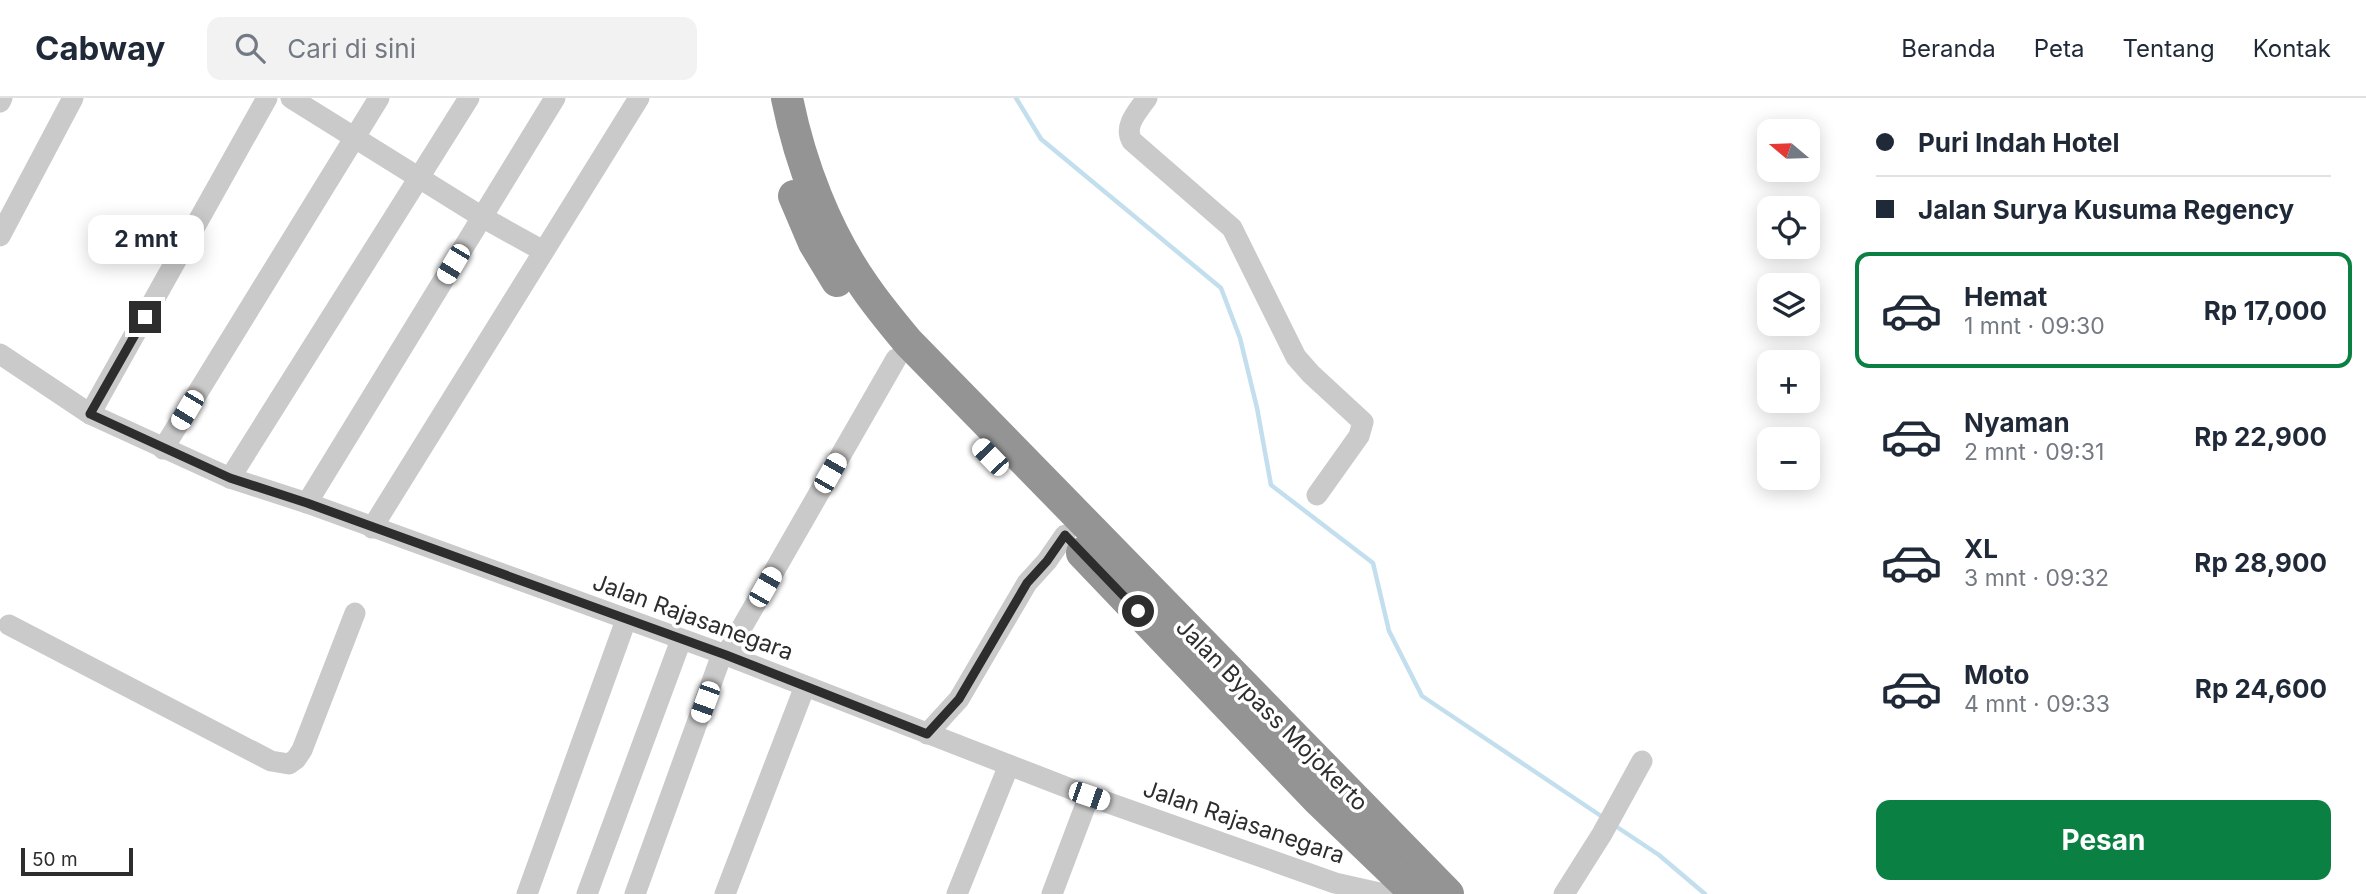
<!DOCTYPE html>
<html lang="id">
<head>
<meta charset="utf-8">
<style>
	body { margin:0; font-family:Inter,sans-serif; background:#f2f2f3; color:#1f2937; height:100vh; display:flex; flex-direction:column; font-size:26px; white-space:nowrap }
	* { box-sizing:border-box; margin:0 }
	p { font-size:23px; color:#747a83 }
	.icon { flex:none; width:38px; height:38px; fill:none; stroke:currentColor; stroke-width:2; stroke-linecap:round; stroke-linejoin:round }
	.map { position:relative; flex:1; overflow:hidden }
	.panel { display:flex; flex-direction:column; background:#fff; width:525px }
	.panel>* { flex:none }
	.top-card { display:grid; align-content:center; height:154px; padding:0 35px; background:#fff }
	.needle { width:46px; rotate:289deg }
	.tools { position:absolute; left:1757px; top:21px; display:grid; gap:14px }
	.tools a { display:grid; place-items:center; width:63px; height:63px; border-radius:14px; background:#fff; box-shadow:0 4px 18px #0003; font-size:35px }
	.scale { position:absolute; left:21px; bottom:18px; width:112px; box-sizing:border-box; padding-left:7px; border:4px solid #2d2d2d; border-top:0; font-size:19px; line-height:24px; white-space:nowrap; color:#2d2d2d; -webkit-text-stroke:5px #fff; paint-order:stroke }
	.end { position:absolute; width:32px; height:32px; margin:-16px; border:9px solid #2d2d2d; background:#fff; box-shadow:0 0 0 4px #fff }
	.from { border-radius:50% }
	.bubble { position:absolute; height:49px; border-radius:14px; background:#fff; box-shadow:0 4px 18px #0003; font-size:23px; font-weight:700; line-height:49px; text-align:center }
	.car { position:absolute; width:21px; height:42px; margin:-21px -10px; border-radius:9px; box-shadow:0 0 5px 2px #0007; background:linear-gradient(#fff 24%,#345 0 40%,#fff 0 76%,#345 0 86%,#fff 0) }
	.top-card b { display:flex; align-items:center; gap:24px; height:66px; font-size:26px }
	.top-card b+b { border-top:2px solid #e0e1e3 }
	.top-card i { width:18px; height:18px; background:#1f2937 }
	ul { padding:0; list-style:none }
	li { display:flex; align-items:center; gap:21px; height:116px; margin:0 14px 10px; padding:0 21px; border:4px solid transparent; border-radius:14px }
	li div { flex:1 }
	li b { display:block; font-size:26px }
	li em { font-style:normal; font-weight:700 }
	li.selected { border-color:#0b8043 }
	li>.icon { width:63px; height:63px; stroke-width:1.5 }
	.primary-button { display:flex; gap:14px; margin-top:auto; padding:14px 35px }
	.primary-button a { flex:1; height:80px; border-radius:14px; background:#0b8043; color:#fff; font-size:28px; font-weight:700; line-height:80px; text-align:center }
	header { display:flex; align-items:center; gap:42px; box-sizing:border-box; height:98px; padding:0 35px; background:#fff; border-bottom:2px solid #e0e1e3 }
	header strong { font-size:33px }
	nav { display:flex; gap:38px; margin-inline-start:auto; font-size:24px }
	.search { width:490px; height:63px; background:#f2f2f3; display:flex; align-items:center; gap:18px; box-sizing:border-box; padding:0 24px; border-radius:14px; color:#747a83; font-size:26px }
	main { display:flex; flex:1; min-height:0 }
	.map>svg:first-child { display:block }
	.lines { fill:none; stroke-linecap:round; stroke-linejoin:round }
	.stream { stroke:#c3dfee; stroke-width:4.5 }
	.minor { stroke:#cacaca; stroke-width:21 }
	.highway { stroke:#949494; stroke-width:32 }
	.route { stroke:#2d2d2d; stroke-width:9 }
	.labels { text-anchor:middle; stroke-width:7; stroke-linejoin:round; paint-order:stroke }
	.street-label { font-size:23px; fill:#2d2d2d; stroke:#fff }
</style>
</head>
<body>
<header>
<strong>Cabway</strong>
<div class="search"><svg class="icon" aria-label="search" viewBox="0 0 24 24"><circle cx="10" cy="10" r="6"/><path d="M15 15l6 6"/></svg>Cari di sini</div>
<nav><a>Beranda</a><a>Peta</a><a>Tentang</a><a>Kontak</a></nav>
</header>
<main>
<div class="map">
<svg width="1841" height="796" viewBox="0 0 1841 796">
	<rect width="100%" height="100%" fill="#fff"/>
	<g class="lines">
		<g class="stream">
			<path d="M1016,0l25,41 180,149 19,50 17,70 14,77 102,78 16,68 33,65 182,122"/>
			<path d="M1614,727l45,30 46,39"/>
		</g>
		<g class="minor">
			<path d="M291,0l191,119 61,34"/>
			<path d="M1147,0c-9,13 -24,28 -15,43l100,87 64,129 15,17 52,48 -4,14 -42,59"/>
			<path d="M0,4l2,-4"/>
			<path d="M0,138l73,-138"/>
			<path d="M0,256l90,60 140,64 77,25 419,152 363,141 246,87 49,11"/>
			<path d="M90,316l177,-316"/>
			<path d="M163,351l216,-351"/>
			<path d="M230,380l239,-380"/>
			<path d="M307,405l248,-405"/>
			<path d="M372,430l267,-430"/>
			<path d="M9,527l262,136 18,3 7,-5 6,-9 53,-137"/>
			<path d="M726,557l170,-296"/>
			<path d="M927,636l32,-35 68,-116 20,-22 18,-26"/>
			<path d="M527,796l99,-274"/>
			<path d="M587,796l94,-254"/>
			<path d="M635,796l87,-240"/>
			<path d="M725,796l80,-208"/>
			<path d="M957,796l52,-129"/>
			<path d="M1052,796l37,-98"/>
			<path d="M1564,796l38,-60 40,-73"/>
		</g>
		<g class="highway">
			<path d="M787,0c13,65 39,134 78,189 13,19 28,37 43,55l540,552"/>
			<path d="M794,98l20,47 23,38"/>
			<path d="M1082,455l236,247 98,94"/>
		</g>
	</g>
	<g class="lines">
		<path class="route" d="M145,219l-55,97 140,64 77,25 419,152 201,79 32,-35 68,-116 20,-22 18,-26 73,76"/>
	</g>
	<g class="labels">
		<g class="street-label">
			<text transform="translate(693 519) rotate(20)" y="8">Jalan Rajasanegara</text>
			<text transform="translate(1272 617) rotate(45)" y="8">Jalan Bypass Mojokerto</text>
			<text transform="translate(1244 724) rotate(19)" y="8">Jalan Rajasanegara</text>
		</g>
	</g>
</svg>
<div class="tools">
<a><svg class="needle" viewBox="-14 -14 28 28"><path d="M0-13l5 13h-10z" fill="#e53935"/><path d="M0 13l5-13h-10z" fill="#747a83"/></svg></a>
<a><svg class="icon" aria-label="locate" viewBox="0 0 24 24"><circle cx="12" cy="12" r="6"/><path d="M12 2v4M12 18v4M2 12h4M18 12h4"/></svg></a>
<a><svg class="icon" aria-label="layers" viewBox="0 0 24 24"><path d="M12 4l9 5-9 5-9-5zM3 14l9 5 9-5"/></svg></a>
<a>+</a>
<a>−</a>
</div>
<div class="scale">50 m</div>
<i class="end from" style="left:1138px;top:513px"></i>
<i class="end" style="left:145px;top:219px"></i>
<div class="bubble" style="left:88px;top:117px;width:116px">2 mnt</div>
<i class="car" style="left:453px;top:166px;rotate:211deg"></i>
<i class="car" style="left:187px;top:312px;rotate:211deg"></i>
<i class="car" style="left:990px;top:359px;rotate:316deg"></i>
<i class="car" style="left:830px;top:375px;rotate:30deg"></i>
<i class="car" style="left:765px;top:489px;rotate:30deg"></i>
<i class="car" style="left:705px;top:604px;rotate:200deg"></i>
<i class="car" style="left:1089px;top:698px;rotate:109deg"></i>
</div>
<section class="panel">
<div class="top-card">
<b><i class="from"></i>Puri Indah Hotel</b>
<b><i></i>Jalan Surya Kusuma Regency</b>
</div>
<ul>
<li class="selected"><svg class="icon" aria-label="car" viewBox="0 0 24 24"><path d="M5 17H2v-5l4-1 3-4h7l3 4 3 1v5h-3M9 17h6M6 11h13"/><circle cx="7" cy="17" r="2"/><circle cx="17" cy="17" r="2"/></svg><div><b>Hemat</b><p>1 mnt · 09:30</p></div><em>Rp 17,000</em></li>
<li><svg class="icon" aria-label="car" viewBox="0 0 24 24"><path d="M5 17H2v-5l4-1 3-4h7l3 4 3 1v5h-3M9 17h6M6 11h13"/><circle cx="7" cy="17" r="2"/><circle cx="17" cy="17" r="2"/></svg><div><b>Nyaman</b><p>2 mnt · 09:31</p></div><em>Rp 22,900</em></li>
<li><svg class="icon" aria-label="car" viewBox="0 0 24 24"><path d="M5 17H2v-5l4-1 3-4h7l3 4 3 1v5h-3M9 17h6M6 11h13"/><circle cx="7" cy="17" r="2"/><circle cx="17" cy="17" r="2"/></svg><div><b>XL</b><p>3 mnt · 09:32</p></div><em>Rp 28,900</em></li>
<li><svg class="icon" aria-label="car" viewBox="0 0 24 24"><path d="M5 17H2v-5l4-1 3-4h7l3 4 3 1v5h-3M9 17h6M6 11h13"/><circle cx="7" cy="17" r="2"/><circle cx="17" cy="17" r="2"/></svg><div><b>Moto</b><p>4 mnt · 09:33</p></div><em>Rp 24,600</em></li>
</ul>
<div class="primary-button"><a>Pesan</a></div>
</section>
</main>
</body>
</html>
